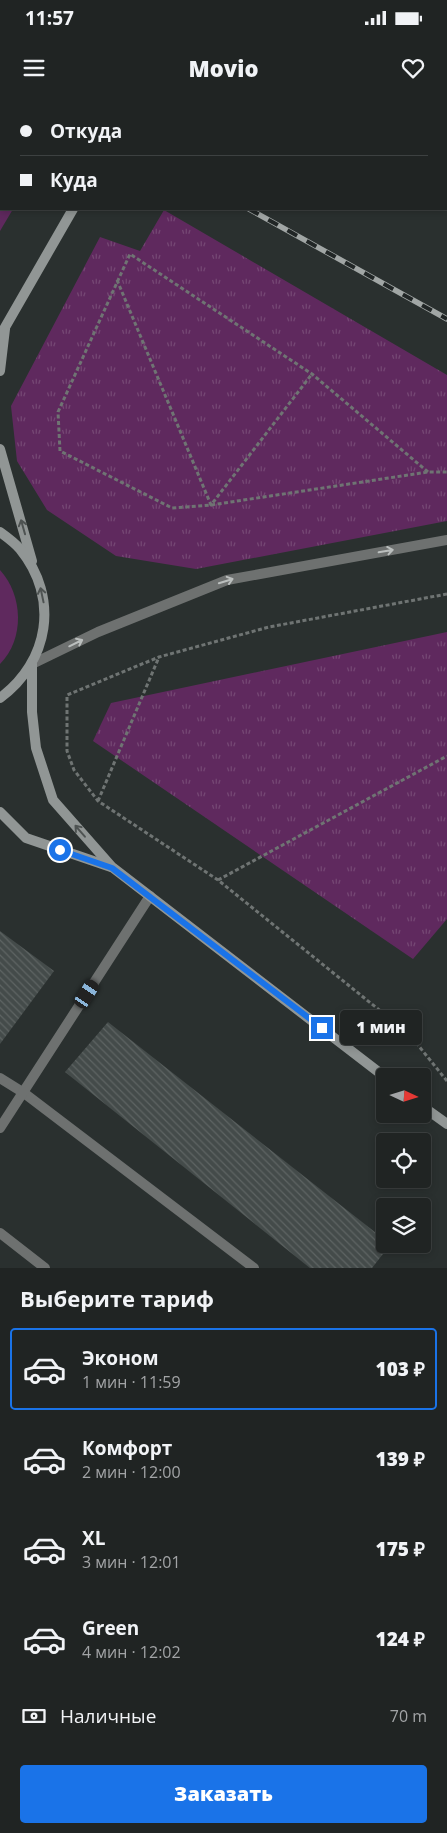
<!DOCTYPE html>
<html lang="ru">
<head>
<meta charset="utf-8">
<style>
	body { margin:0; font-family:"Open Sans",sans-serif; background:#2d3030; color:#f1f3f6; height:100vh; display:flex; flex-direction:column; font-size:19px; white-space:nowrap }
	* { box-sizing:border-box; margin:0 }
	p { font-size:16px; color:#a2a4a6 }
	.icon { flex:none; width:28px; height:28px; fill:none; stroke:currentColor; stroke-width:2; stroke-linecap:round; stroke-linejoin:round }
	.map { position:relative; height:1168px; overflow:hidden }
	.panel { display:flex; flex-direction:column; background:#202423; flex:1 }
	.panel>* { flex:none }
	.banner { position:absolute; left:0px; top:0px; width:448px; height:110px; box-shadow:0 2px 8px #0003,0 0 0 1px #3d4141; display:grid; align-content:center; height:110px; padding:0 20px; background:#202423 }
	.needle { width:32px; rotate:94deg }
	.buttons { position:absolute; left:376px; top:968px; display:grid; gap:10px }
	.buttons a { display:grid; place-items:center; width:55px; height:55px; border-radius:5px; background:#202423; box-shadow:0 2px 8px #0003,0 0 0 1px #3d4141; font-size:25px }
	.end { position:absolute; width:22px; height:22px; margin:-11px; border:6px solid #1a73e8; background:#fff; box-shadow:0 0 0 2px #fff }
	.from { border-radius:50% }
	.bubble { position:absolute; height:35px; border-radius:5px; background:#202423; box-shadow:0 2px 8px #0003,0 0 0 1px #3d4141; font-size:16px; font-weight:800; line-height:35px; text-align:center }
	.car { position:absolute; width:15px; height:30px; margin:-15px -8px; border-radius:6px; box-shadow:0 0 4px 1px #0007; background:linear-gradient(#222 24%,#8ab4d8 0 40%,#222 0 76%,#8ab4d8 0 86%,#222 0) }
	.banner b { display:flex; align-items:center; gap:18px; height:48px; font-size:19px }
	.banner b+b { border-top:1px solid #3d4141 }
	.banner i { width:12px; height:12px; background:#f1f3f6 }
	ul { padding:0; list-style:none }
	li { display:flex; align-items:center; gap:15px; height:82px; margin:0 10px 8px; padding:0 10px; border:2px solid transparent; border-radius:5px }
	li div { flex:1 }
	li b { display:block; font-size:19px }
	li em { font-style:normal; font-weight:800 }
	li.selected { border-color:#1a73e8 }
	li>.icon { width:45px; height:45px; stroke-width:1.5 }
	h2 { padding:0 20px; font-size:22px; line-height:60px }
	.pay { display:flex; align-items:center; gap:12px; height:55px; padding:0 20px; font-size:19px }
	.pay p { margin-inline-start:auto }
	.cta { display:flex; gap:10px; margin-top:auto; padding:10px 20px }
	.cta a { flex:1; height:58px; border-radius:5px; background:#1a73e8; color:#fff; font-size:20px; font-weight:800; line-height:58px; text-align:center }
	.status { display:flex; justify-content:space-between; align-items:center; height:35px; padding:0 25px; background:#202423; direction:ltr }
	.status svg { height:14px; fill:currentColor }
	header { display:flex; justify-content:space-between; align-items:center; height:65px; padding:0 20px; background:#202423; font-size:22px; font-weight:800 }
	.map>svg:first-child { display:block }
	.green { fill:#5f295e }
	.park { fill:url(#park-tufts) }
	.building { fill:url(#building-back-hatch) }
	.lines { fill:none; stroke-linecap:round; stroke-linejoin:round }
	.path { stroke:#6f7473; stroke-width:3; stroke-dasharray:4 2.5; stroke-linecap:butt }
	.service { stroke:#6e7170; stroke-width:10 }
	.minor { stroke:#6e7170; stroke-width:10 }
	.secondary { stroke:#919695; stroke-width:10 }
	.rail-casing { stroke:#a1a6a5; stroke-width:5.5 }
	.rail { stroke:#212626; stroke-width:4; stroke-dasharray:11; stroke-linecap:butt }
	.oneway { stroke:#4e5352 }
	.oneway2 { stroke:#bbbfbe }
	.route { stroke:#1a73e8; stroke-width:6 }
</style>
</head>
<body>
<div class="status"><b>11:57</b><svg viewBox="0 0 49 12"><path d="M0 12V9h3v3zM5 12V6h3v6zM10 12V3h3v9zM15 12V0h3v12zM26 1h20v11H26zM47 4h2v5h-2z"/></svg></div>
<header><svg class="icon" aria-label="menu" viewBox="0 0 24 24"><path d="M4 6h16M4 12h16M4 18h16"/></svg>Movio<svg class="icon" aria-label="heart" viewBox="0 0 24 24"><path d="M12 20l-8-8c-3-5 5-10 8-4 3-6 11-1 8 4z"/></svg></header>
<div class="map">
<svg width="447" height="1168" viewBox="0 0 447 1168">
	<defs>
		<pattern id="park-tufts" width="24" height="20" patternUnits="userSpaceOnUse" patternTransform="scale(1.25)"><rect width="24" height="20" fill="#5f295e"/><path d="M3 7l-1-3M5 7V3M7 7l1-3M15 17l-1-3M17 17v-4M19 17l1-3" fill="none" stroke="#754774"/></pattern>
		<pattern id="building-back-hatch" width="6" height="6" patternUnits="userSpaceOnUse" patternTransform="scale(1.25)"><rect width="6" height="6" fill="#444b4a"/><path d="M-1 5l2 2M0 0l6 6M5-1l2 2" fill="none" stroke="#5e6463"/></pattern>
	</defs>
	<rect width="100%" height="100%" fill="#2a302f"/>
	<path class="green" d="M0,470c23,25 25,69 0,94z"/>
	<g class="park">
		<path d="M0,32l1,77h12l-13,22z"/>
		<path d="M164,110l283,165v146l-251,48 -80,-13 -69,-46 -30,-49 -6,-55 89,-169 40,14z"/>
		<path d="M447,532v287l-34,40 -320,-218 18,-38z"/>
	</g>
	<g class="building">
		<path d="M0,831l54,40 -54,73z"/>
		<path d="M108,922l277,218v4l5,1 -18,23h-62l-245,-196z"/>
	</g>
	<g class="lines">
		<g class="path">
			<path d="M56,1l1,-1"/>
			<path d="M0,74h1"/>
			<path d="M0,77h1"/>
			<path d="M0,84l1,-2"/>
			<path d="M117,180l94,225 101,-131"/>
			<path d="M428,372l-116,-98 -182,-120 -72,158 2,39 112,57 39,-3 217,-33h19"/>
			<path d="M447,494l-178,33 -110,30 -92,38v56l7,19 24,31 120,79 191,154 38,47"/>
			<path d="M98,701l61,-144"/>
			<path d="M218,780l229,-124"/>
		</g>
		<g class="service">
			<path d="M0,978l24,15 230,175"/>
			<path d="M0,1028l150,-232"/>
			<path d="M0,1133l45,35"/>
		</g>
		<path class="minor" d="M32,564l66,-32 129,-52 220,-40"/>
		<g class="secondary">
			<path d="M135,1l1,-1"/>
			<path d="M0,236l73,-127"/>
			<path d="M0,271l5,-42"/>
			<path d="M0,349l32,112"/>
			<path d="M0,432c7,5 15,11 20,17 40,49 29,113 -20,149"/>
			<path d="M32,564v48l4,36 17,52 59,67 273,210"/>
			<path d="M0,712l26,26 85,29"/>
			<path d="M422,1006l25,18"/>
		</g>
		<defs>
			<g id="rail">
				<path d="M26,0l3,1"/>
				<path d="M249,109l198,110"/>
			</g>
		</defs>
		<use href="#rail" class="rail-casing"/>
		<use href="#rail" class="rail"/>
	</g>
	<defs><path id="oneway-shaft" d="M-6 0H5M1.5-3L5.5 0L1.5 3" fill="none" stroke-width="1.6" stroke-linecap="round" stroke-linejoin="round" transform="scale(1.25)"/></defs>
	<g class="oneway">
		<use href="#oneway-shaft" transform="translate(23 427) rotate(-106)"/>
		<use href="#oneway-shaft" transform="translate(42 495) rotate(-102)"/>
		<use href="#oneway-shaft" transform="translate(80 731) rotate(-131)"/>
	</g>
	<g class="oneway2">
		<use href="#oneway-shaft" transform="translate(386 451) rotate(-10)"/>
		<use href="#oneway-shaft" transform="translate(226 481) rotate(-17)"/>
		<use href="#oneway-shaft" transform="translate(76 543) rotate(-26)"/>
	</g>
	<g class="lines">
		<path class="route" d="M60,750l52,18 210,160"/>
	</g>
</svg>
<div class="buttons">
<a><svg class="needle" viewBox="-14 -14 28 28"><path d="M0-13l5 13h-10z" fill="#e53935"/><path d="M0 13l5-13h-10z" fill="#a2a4a6"/></svg></a>
<a><svg class="icon" aria-label="locate" viewBox="0 0 24 24"><circle cx="12" cy="12" r="6"/><path d="M12 2v4M12 18v4M2 12h4M18 12h4"/></svg></a>
<a><svg class="icon" aria-label="layers" viewBox="0 0 24 24"><path d="M12 4l9 5-9 5-9-5zM3 14l9 5 9-5"/></svg></a>
</div>
<i class="end from" style="left:60px;top:750px"></i>
<i class="end" style="left:322px;top:928px"></i>
<div class="bubble" style="left:340px;top:910px;width:82px">1 мин</div>
<i class="car" style="left:87px;top:894px;rotate:33deg"></i>
<div class="banner">
<b><i class="from"></i>Откуда</b>
<b><i></i>Куда</b>
</div>
</div>
<section class="panel">
<h2>Выберите тариф</h2>
<ul>
<li class="selected"><svg class="icon" aria-label="car" viewBox="0 0 24 24"><path d="M5 17H2v-5l4-1 3-4h7l3 4 3 1v5h-3M9 17h6M6 11h13"/><circle cx="7" cy="17" r="2"/><circle cx="17" cy="17" r="2"/></svg><div><b>Эконом</b><p>1 мин · 11:59</p></div><em>103 ₽</em></li>
<li><svg class="icon" aria-label="car" viewBox="0 0 24 24"><path d="M5 17H2v-5l4-1 3-4h7l3 4 3 1v5h-3M9 17h6M6 11h13"/><circle cx="7" cy="17" r="2"/><circle cx="17" cy="17" r="2"/></svg><div><b>Комфорт</b><p>2 мин · 12:00</p></div><em>139 ₽</em></li>
<li><svg class="icon" aria-label="car" viewBox="0 0 24 24"><path d="M5 17H2v-5l4-1 3-4h7l3 4 3 1v5h-3M9 17h6M6 11h13"/><circle cx="7" cy="17" r="2"/><circle cx="17" cy="17" r="2"/></svg><div><b>XL</b><p>3 мин · 12:01</p></div><em>175 ₽</em></li>
<li><svg class="icon" aria-label="car" viewBox="0 0 24 24"><path d="M5 17H2v-5l4-1 3-4h7l3 4 3 1v5h-3M9 17h6M6 11h13"/><circle cx="7" cy="17" r="2"/><circle cx="17" cy="17" r="2"/></svg><div><b>Green</b><p>4 мин · 12:02</p></div><em>124 ₽</em></li>
</ul>
<div class="pay"><svg class="icon" aria-label="cash" viewBox="0 0 24 24"><path d="M3 7h18v10H3z"/><circle cx="12" cy="12" r="2"/></svg>Наличные<p>70 m</p></div>
<div class="cta"><a>Заказать</a></div>
</section>
</body>
</html>
